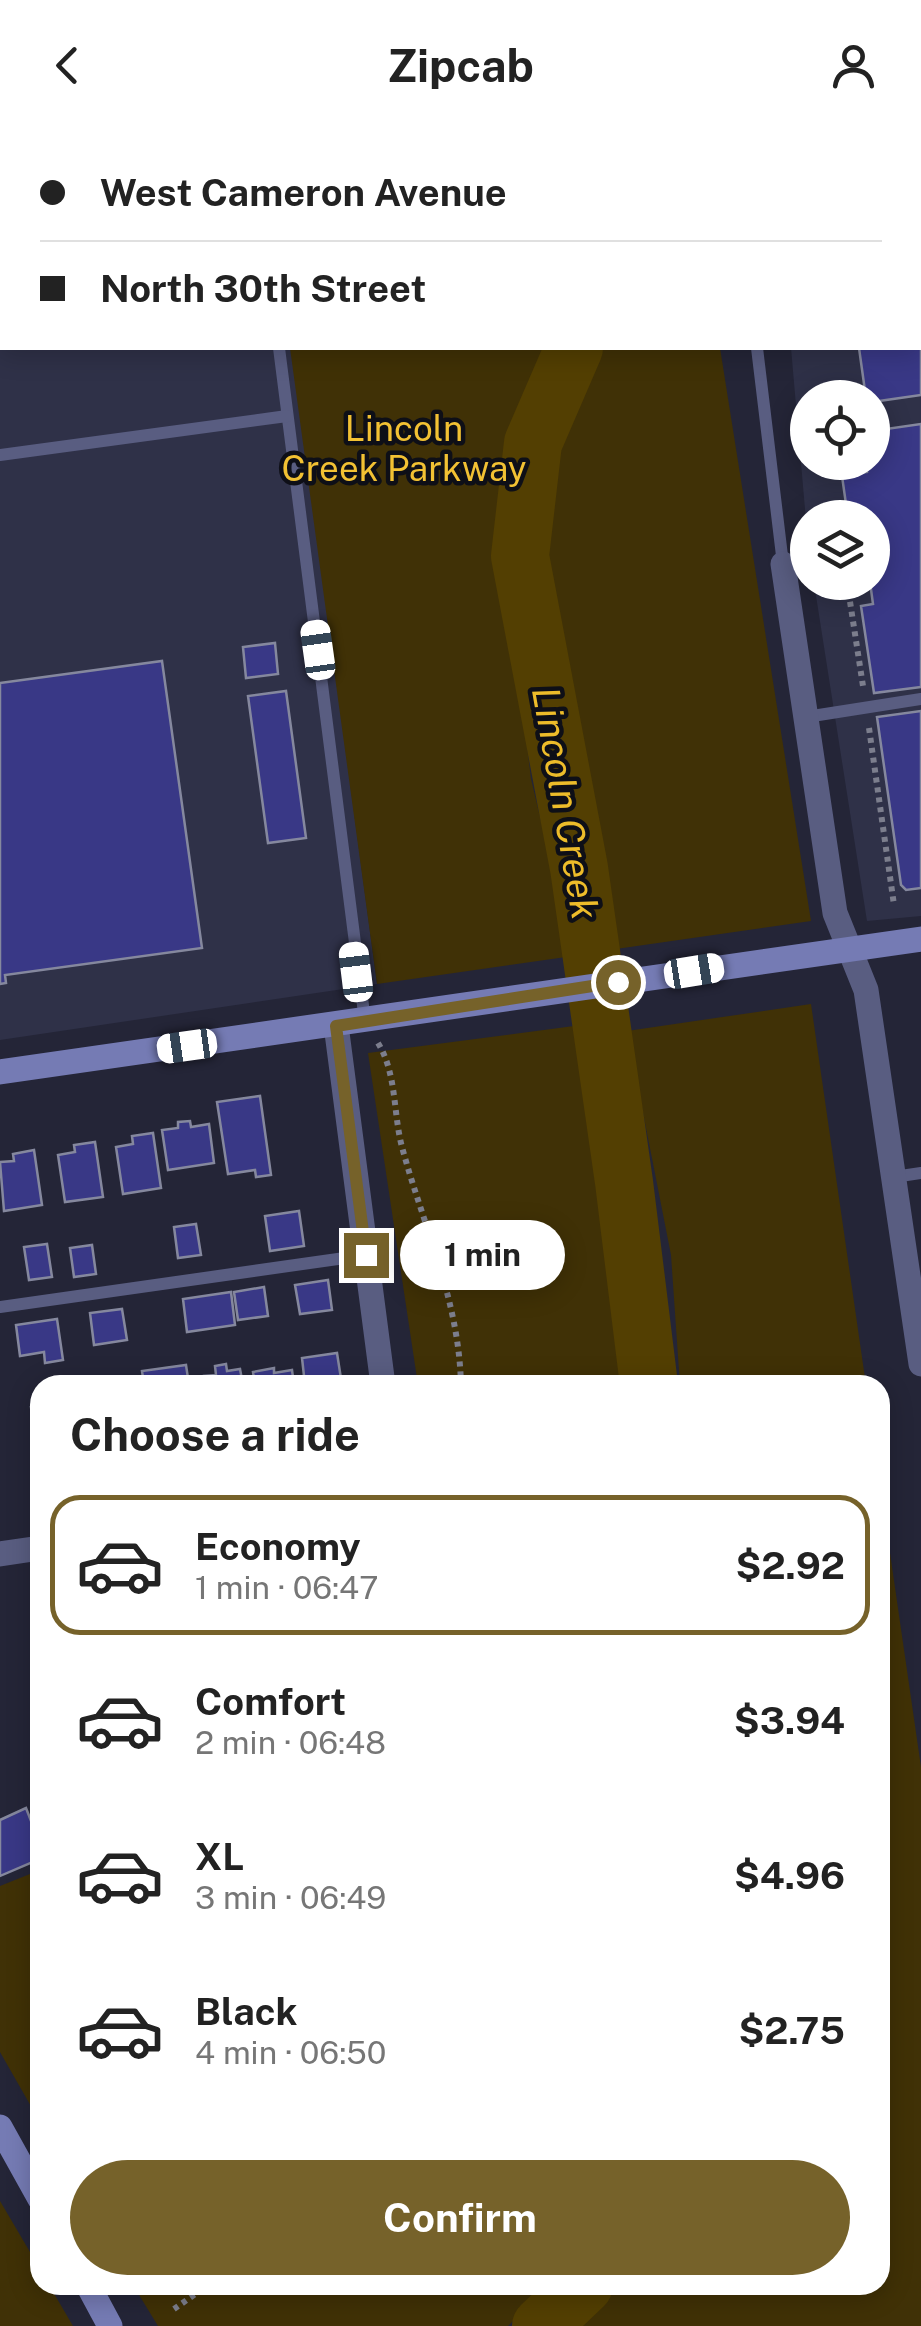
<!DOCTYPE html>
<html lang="en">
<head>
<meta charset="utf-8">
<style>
	body { margin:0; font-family:"Public Sans",sans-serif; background:#f2f2f2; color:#222; height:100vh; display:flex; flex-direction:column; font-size:38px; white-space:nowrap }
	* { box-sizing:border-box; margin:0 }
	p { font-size:32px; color:#767676 }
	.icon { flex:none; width:55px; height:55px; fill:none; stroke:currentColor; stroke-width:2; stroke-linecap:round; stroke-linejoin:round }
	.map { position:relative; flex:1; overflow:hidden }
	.sheet { position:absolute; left:30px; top:1245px; width:860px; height:920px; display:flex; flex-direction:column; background:#fff; border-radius:30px; box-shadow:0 5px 25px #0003 }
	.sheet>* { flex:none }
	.hud { position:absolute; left:0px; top:0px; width:922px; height:220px; box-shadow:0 5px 25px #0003; display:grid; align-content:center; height:220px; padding:0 40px; background:#fff }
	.fabs { position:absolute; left:790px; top:250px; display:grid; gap:20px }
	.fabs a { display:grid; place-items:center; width:100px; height:100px; border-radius:50%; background:#fff; box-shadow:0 5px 25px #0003; font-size:50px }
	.end { position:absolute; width:45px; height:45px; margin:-22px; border:12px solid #76622a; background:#fff; box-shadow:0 0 0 5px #fff }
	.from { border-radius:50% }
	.bubble { position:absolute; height:70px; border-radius:35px; background:#fff; box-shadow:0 5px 25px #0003; font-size:32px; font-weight:700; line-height:70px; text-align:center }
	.car { position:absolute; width:30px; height:60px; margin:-30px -15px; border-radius:12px; box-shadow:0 0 8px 2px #0007; background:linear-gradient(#fff 24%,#345 0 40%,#fff 0 76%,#345 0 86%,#fff 0) }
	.hud b { display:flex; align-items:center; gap:35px; height:95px; font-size:38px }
	.hud b+b { border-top:2px solid #e0e0e0 }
	.hud i { width:25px; height:25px; background:#222 }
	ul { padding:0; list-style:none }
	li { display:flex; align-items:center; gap:30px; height:140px; margin:0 20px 15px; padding:0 20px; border:5px solid transparent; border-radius:30px }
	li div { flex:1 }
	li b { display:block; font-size:38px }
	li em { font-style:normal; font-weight:700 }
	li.active { border-color:#76622a }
	li>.icon { width:90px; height:90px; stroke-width:1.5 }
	h2 { padding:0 40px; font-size:45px; line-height:120px }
	.cta { display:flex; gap:20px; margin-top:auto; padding:20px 40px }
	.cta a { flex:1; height:115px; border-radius:60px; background:#76622a; color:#fff; font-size:40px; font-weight:700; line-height:115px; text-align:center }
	header { display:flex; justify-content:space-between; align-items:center; height:130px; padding:0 40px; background:#fff; font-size:45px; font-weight:700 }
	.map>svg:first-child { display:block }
	.built { fill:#2f3148; fill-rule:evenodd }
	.green { fill:#403106 }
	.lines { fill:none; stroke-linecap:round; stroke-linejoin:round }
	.river { stroke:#533f02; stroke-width:58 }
	.building { fill:#393886; stroke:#85889e; stroke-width:2.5 }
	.path { stroke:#7c7e8d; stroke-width:6; stroke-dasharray:5 5; stroke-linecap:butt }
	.lane { stroke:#595d81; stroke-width:12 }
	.street { stroke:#595d81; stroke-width:25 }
	.secondary { stroke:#757bb4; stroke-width:25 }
	.route { stroke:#76622a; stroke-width:12 }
	.labels { text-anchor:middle; stroke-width:9; stroke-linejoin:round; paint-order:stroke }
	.park-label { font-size:35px; fill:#f2c133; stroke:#0e0f17 }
	.water-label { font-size:38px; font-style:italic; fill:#edbc2a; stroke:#0e0f17 }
</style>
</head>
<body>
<header><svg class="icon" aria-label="back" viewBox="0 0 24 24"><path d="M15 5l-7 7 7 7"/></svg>Zipcab<svg class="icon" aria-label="person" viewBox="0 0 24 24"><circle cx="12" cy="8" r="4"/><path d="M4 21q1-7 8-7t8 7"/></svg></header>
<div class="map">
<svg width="921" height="2196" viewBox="0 0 921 2196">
	<rect width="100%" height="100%" fill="#242537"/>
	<g class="built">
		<path d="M0,0h263l1,2h-262v216h290l85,636 -377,56z"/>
		<path d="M921,7v779l-54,5 -53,-338 58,-1v-64h-64l-1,14 -16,-184h129zM808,268h64v64h-64z"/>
	</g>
	<g class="green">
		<path d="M262,0h391l-1,2z"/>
		<path d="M290,218h260c-24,50 -44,98 -52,154l33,277 42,177 -196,28z"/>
		<path d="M590,218h130l91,573 -195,28 -72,-387 14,-146z"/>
		<path d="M811,874l55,381h-186l-9,-130 -44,-224z"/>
		<path d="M574,896l52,359h-208l-50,-332z"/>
		<path d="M880,1354l41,283v559h-349l42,-41h266z"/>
		<path d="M40,1740v252l-40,-70v-166z"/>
		<path d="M0,2071l40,68v16h9l24,41h-73z"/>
		<path d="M133,2155h417l-42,41h-350z"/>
	</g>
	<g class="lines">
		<g class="river">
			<path d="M680,2l2,-2"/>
			<path d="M574,218l-41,95 -13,113 59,312 45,314 25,203"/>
			<path d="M541,2196l43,-41"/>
		</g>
	</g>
	<g class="building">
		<path d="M189,0h47l-18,2z"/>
		<path d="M921,128v137l-49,7v-4h-6l-7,-50h61z"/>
		<path d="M921,294v263l-47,6 -13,-87 12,-2 -3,-22 2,-64h-24l-6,-42 25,-4 -1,-10h6v-31z"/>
		<path d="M275,513l3,31 -32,4 -3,-31z"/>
		<path d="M162,531l40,287 -197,27 1,8 -6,1v-301z"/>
		<path d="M286,561l20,147 -38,5 -20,-147z"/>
		<path d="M921,581v177l-15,2 -5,-5 -24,-168z"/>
		<path d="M260,966l11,79 -15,2 -1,-7 -27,4 -11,-72z"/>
		<path d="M190,991l1,6 18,-3 5,39 -46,7 -6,-40 16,-2v-6z"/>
		<path d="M153,1003l8,55 -38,6 -7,-47 17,-3 -1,-8z"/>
		<path d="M95,1012l8,55 -38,5 -7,-47 17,-3 -1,-7z"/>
		<path d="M34,1020l8,55 -38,6 -4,-49 14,-1 -1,-7z"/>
		<path d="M299,1081l5,35 -34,5 -5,-35z"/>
		<path d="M196,1094l5,31 -23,3 -4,-31z"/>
		<path d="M47,1114l5,33 -23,3 -5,-33z"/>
		<path d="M92,1115l4,29 -22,3 -4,-29z"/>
		<path d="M328,1150l4,30 -32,4 -5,-29z"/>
		<path d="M264,1157l4,29 -30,4 -4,-28z"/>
		<path d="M231,1162l4,33 -48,7 -4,-33z"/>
		<path d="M122,1179l5,31 -33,5 -4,-32z"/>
		<path d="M57,1189l6,41 -18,3 -1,-11 -24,4 -4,-31z"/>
		<path d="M337,1223l5,32h-37l-3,-27z"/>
		<path d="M226,1234l1,7 13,-2 3,16h-38l-1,-9 12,-1 -1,-9z"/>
		<path d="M186,1235l3,20h-45l-2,-14z"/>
		<path d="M274,1238v5l18,-3 2,15h-39l-2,-13z"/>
		<path d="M131,1248l1,7h-44v-1z"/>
		<path d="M40,1276v54h-2l-7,-53z"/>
		<path d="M26,1678l7,18 7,-3v36l-40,17v-56z"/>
	</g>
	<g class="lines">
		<g class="path">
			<path d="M847,452l16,104"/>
			<path d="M869,598l25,177"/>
			<path d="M378,913c19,31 15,70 24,104 22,82 57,152 59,238"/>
			<path d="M174,2179l34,-24"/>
		</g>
		<g class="lane">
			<path d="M0,53h2"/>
			<path d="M920,111h1"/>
			<path d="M279,218l86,673"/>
			<path d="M757,218l26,216"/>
			<path d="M0,325l287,-39"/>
			<path d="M806,587l115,-18"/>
			<path d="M894,1047l27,-4"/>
			<path d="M0,1177l366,-52"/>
		</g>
		<g class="street">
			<path d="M783,434l52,349 31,77 55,374"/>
			<path d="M336,895l47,360"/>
			<path d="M0,1424l40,-6"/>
		</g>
		<g class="secondary">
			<path d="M0,942l921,-133"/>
			<path d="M0,1997l40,72"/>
			<path d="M88,2155l22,41"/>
		</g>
	</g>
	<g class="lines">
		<path class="route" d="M366,1125l-30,-229 282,-44"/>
	</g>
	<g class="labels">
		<g class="park-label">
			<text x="404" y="311">Lincoln<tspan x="404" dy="40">Creek Parkway</tspan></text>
		</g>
		<g class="water-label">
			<text transform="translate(565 673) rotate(80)" y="13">Lincoln Creek</text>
		</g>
	</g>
</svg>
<div class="fabs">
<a><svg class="icon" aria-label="locate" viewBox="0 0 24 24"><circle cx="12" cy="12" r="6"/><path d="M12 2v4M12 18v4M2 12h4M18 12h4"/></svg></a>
<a><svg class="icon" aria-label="layers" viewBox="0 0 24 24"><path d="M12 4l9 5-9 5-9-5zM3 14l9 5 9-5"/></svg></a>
</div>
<i class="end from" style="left:618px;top:852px"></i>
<i class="end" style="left:366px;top:1125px"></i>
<div class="bubble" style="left:400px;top:1090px;width:165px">1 min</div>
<i class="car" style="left:318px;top:520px;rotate:352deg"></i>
<i class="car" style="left:694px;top:841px;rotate:81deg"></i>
<i class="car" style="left:356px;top:842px;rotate:353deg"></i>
<i class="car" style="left:187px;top:916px;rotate:262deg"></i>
<div class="hud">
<b><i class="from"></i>West Cameron Avenue</b>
<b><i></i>North 30th Street</b>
</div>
<section class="sheet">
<h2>Choose a ride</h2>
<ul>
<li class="active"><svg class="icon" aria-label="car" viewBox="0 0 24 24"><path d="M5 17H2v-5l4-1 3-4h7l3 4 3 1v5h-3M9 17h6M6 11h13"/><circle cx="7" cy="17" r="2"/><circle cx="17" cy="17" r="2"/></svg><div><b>Economy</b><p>1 min · 06:47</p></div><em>$2.92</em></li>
<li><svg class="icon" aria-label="car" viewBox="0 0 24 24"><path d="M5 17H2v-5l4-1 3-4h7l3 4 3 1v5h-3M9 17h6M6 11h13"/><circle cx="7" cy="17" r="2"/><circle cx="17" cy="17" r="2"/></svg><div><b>Comfort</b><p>2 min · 06:48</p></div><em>$3.94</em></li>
<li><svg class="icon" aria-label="car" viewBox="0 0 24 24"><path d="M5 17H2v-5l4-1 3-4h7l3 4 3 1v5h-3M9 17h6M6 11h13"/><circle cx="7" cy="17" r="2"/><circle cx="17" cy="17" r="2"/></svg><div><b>XL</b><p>3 min · 06:49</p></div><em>$4.96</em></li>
<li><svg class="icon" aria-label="car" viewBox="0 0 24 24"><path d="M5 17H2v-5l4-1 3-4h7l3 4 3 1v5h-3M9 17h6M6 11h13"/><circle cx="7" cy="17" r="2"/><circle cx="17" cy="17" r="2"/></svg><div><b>Black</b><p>4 min · 06:50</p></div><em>$2.75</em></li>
</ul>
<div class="cta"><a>Confirm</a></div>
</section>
</div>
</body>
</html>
